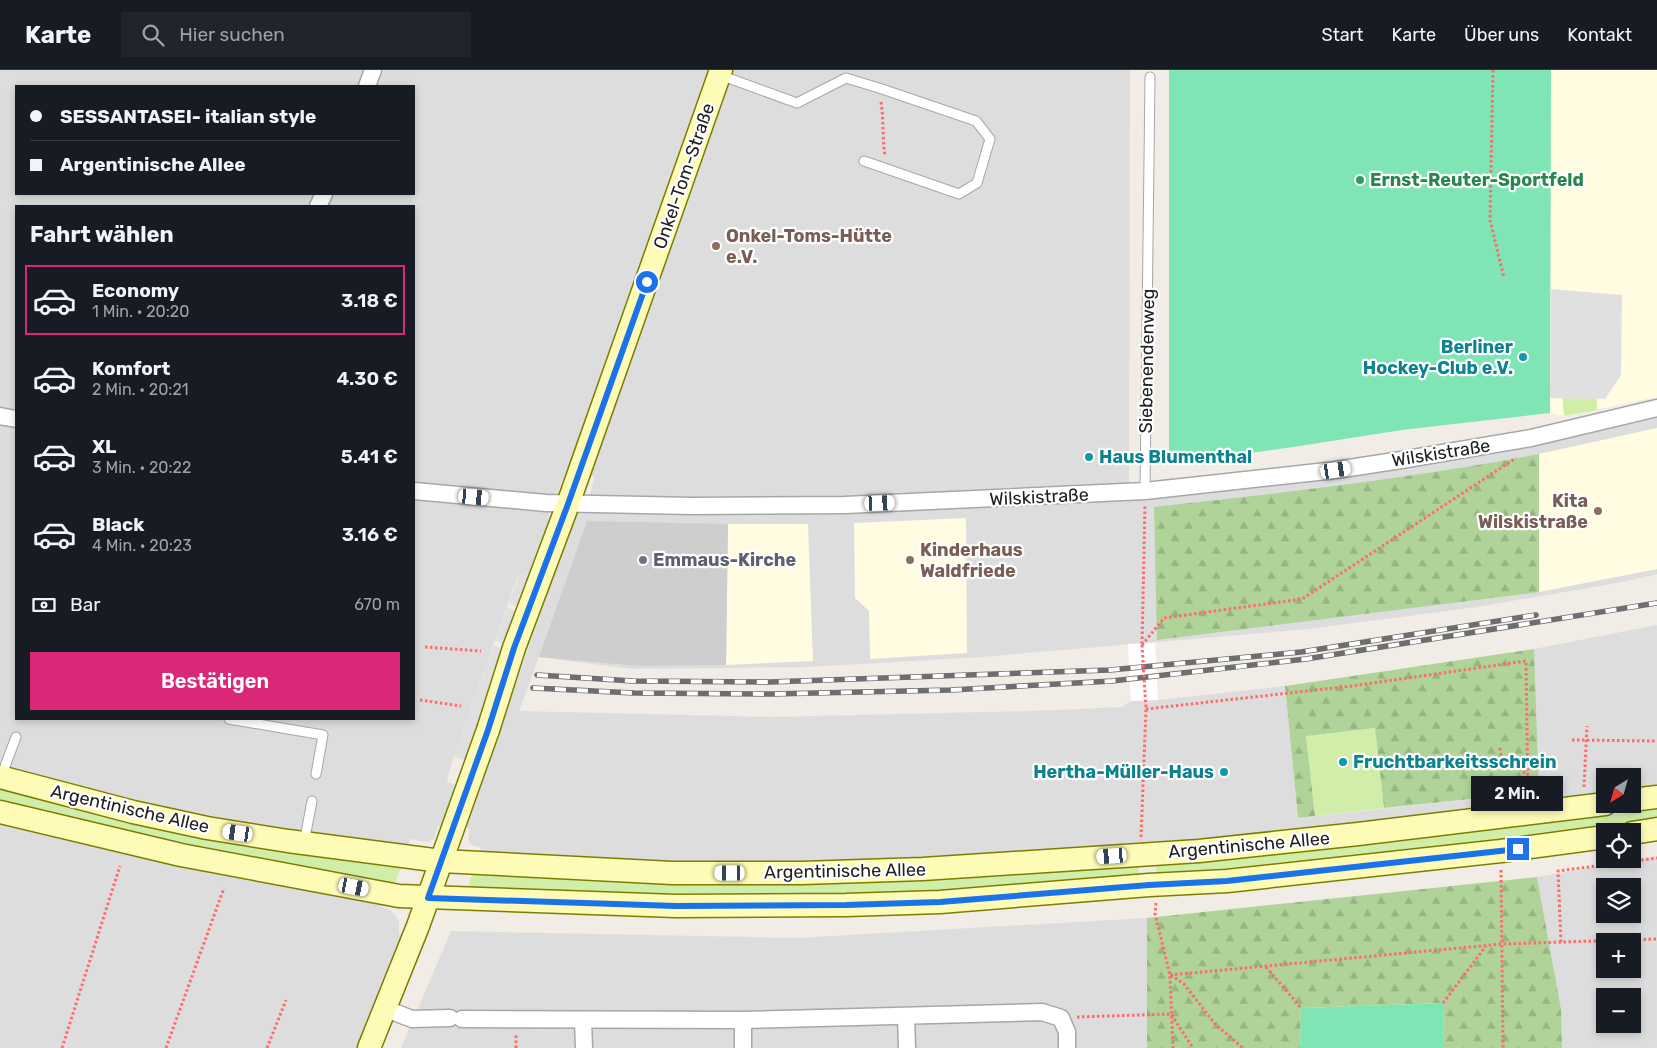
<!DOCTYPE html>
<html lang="de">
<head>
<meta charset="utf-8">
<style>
	body { margin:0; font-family:Rubik,sans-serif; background:#20242c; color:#f1f3f6; height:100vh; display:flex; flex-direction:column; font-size:19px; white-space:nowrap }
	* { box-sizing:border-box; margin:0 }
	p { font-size:16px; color:#9ea1a6 }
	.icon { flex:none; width:28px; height:28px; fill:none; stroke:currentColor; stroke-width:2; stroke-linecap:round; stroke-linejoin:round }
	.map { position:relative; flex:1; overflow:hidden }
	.panel { position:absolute; left:15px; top:135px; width:400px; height:515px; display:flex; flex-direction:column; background:#171b24; border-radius:0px; box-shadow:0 2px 8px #0003 }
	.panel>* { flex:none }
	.hud { position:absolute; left:15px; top:15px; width:400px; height:110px; border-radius:0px; box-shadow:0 2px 8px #0003; display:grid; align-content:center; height:110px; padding:0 15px; background:#171b24 }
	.needle { width:32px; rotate:217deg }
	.fabs { position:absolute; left:1596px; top:698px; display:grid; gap:10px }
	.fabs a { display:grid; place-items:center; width:45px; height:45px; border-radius:0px; background:#171b24; box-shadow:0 2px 8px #0003; font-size:25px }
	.end { position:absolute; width:22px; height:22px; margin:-11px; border:6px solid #1a73e8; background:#fff; box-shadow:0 0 0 2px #fff }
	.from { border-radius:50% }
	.bubble { position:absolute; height:35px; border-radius:0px; background:#171b24; box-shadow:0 2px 8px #0003; font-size:16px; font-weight:600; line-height:35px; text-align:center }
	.car { position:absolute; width:15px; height:30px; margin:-15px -8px; border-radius:6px; box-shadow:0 0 4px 1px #0007; background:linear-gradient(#fff 24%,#345 0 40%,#fff 0 76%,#345 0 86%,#fff 0) }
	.hud b { display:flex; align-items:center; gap:18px; height:48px; font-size:19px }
	.hud b+b { border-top:1px solid #363941 }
	.hud i { width:12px; height:12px; background:#f1f3f6 }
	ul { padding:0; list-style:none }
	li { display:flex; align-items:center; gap:15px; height:70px; margin:0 10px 8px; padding:0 5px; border:2px solid transparent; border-radius:0px }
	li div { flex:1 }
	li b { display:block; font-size:19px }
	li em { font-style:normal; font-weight:600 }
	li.active { border-color:#db2777 }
	li>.icon { width:45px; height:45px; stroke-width:1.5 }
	h2 { padding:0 15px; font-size:22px; line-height:60px }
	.pay { display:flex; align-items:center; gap:12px; height:55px; padding:0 15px; font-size:19px }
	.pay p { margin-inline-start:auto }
	.button { display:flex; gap:10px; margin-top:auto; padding:10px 15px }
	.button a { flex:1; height:58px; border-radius:0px; background:#db2777; color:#fff; font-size:20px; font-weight:600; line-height:58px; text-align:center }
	header { display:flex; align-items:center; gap:30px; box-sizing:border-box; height:70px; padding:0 25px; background:#171b24; border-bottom:1px solid #363941 }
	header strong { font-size:24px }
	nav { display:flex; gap:28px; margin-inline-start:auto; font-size:18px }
	.search { width:350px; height:45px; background:#20242c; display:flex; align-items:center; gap:12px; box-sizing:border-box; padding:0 18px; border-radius:0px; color:#9ea1a6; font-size:19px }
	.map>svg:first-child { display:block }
	.residential { fill:#dedddd; fill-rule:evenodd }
	.education { fill:#fffce1 }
	.religious { fill:#cecece }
	.grass { fill:#d1eea9 }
	.forest { fill:url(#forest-firs) }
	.pitch { fill:#7fe5b5 }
	.parking { fill:#e0e0e0 }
	.pier { fill:#fff }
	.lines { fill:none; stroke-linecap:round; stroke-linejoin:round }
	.lane-casing { stroke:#a7a7a7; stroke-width:11 }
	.street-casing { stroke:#a7a7a7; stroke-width:19 }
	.secondary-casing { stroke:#7c7e00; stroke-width:25 }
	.path { stroke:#ff6b69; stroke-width:3; stroke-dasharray:2.5 2.5; stroke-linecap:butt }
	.lane { stroke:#fff; stroke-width:9 }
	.street { stroke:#fff; stroke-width:16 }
	.secondary { stroke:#fefbb7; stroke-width:22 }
	.rail-casing { stroke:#6e6e6e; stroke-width:5.5 }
	.rail { stroke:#fff; stroke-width:4; stroke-dasharray:11; stroke-linecap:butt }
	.secondary-bridge-casing { stroke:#7c7e00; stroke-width:25; stroke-linecap:butt }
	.path-bridge { stroke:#ff6b69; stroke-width:3; stroke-dasharray:2.5 2.5; stroke-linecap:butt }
	.secondary-bridge { stroke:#fefbb7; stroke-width:22 }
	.route { stroke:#1a73e8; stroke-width:6 }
	.leisure-dot { fill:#2e9e5b; stroke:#fff; stroke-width:2 }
	.education-dot { fill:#8d6e63; stroke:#fff; stroke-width:2 }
	.culture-dot { fill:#0f9aa8; stroke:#fff; stroke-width:2 }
	.worship-dot { fill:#6b7280; stroke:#fff; stroke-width:2 }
	.labels { text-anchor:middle; stroke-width:4.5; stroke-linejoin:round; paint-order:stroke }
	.street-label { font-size:18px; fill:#202020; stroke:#fff }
	.leisure-label { font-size:18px; font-weight:bold; fill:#27864d; stroke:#fff; text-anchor:start }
	.education-label { font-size:18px; font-weight:bold; fill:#785e54; stroke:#fff; text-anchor:start }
	.culture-label { font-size:18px; font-weight:bold; fill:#0d838f; stroke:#fff; text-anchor:end }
	.worship-label { font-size:18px; font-weight:bold; fill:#5b616d; stroke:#fff; text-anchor:start }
</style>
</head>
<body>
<header>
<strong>Karte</strong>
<div class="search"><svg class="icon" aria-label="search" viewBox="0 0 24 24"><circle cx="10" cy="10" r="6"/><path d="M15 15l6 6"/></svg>Hier suchen</div>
<nav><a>Start</a><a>Karte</a><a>Über uns</a><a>Kontakt</a></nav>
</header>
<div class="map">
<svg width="1657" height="978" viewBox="0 0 1657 978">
	<defs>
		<pattern id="forest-firs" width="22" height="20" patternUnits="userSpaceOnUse" patternTransform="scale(1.25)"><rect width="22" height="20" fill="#afd398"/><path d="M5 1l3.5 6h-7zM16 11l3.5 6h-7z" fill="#96b583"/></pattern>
	</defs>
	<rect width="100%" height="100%" fill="#f1ece6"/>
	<g class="residential">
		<path d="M0,0h367l-6,16h-345v108h303l-6,12h-297v206l-16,-3z"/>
		<path d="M381,0h332l-141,399 -5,-1 -11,28 -142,-13v-277h-86l5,-12h81v-108h-40z"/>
		<path d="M732,0h398l-1,413 -229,12 -189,4 -122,-3 6,-19 -5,-2z"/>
		<path d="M1657,348v156l-34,8 -146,25 -168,22 -327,28 -175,10 -175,2 -93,-12 -20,54 251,6 264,-6 88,-4 9,-6 27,-1 127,-14 13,132 241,-26 -5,-143 123,-24v162l-24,4 -1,-15h-27v18l-323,38 -124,11 -231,15 -96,3h-177l-174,-9 1,-5 -8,-1 -5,-6 2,-11 -5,-2 110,-311 4,-4 320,-3 646,-68z"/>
		<path d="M0,352l16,3v294h398v-222l136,13 -2,10 4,1 -19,50 -15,4 -64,181 -5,16 -2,10 9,3 -12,43 -6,-2 -4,13 -6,3 -18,-3 -1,7 -162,-23 -92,-18 -155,-39z"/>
		<path d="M0,753l194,45 187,35 -1,3 10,4 6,6 3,7v11l5,2 -46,112h-358z"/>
		<path d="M1657,786v192h-96v-39l-24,-132zM1605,816h27v28h-27zM1605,871h27v28h-27zM1605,926h27v28h-27z"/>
		<path d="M1147,848v130h-746l50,-117 346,7z"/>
	</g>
	<g class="education">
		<path d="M1551,0h106v327l-93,19 -14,-3z"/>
		<path d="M1657,358v141l-118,23v-138z"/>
		<path d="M966,448l1,135 -97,6 -1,-48 -14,-13 -1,-75z"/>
		<path d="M728,454h80l5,137 -87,4z"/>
	</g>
	<path class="religious" d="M587,451l141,3 -2,141 -88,1 -99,-9z"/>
	<g class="grass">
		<path d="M1596,320l1,20 -33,6 -2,-23z"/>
		<path d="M1375,658l9,80 -69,8 -9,-80z"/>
		<path d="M0,717l402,78 -7,18c-132,-24 -264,-50 -395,-82z"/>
		<path d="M1657,739v12c-166,24 -333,39 -500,55l-1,-12 287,-28z"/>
		<path d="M1138,796l1,12c-115,7 -231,16 -347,18 -108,3 -217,-3 -325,-6l5,-16c82,5 165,11 248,11 140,0 279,-8 418,-19z"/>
	</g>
	<g class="forest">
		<path d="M1539,384v138l-382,48 -3,-133c129,-14 258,-29 385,-53z"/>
		<path d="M1534,579l5,143 -155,16 -9,-80 -69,8 9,80 -17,2 -13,-132z"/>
		<path d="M1537,807l24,132 1,39h-118l-1,-45 -142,5 -1,40h-153v-130z"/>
	</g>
	<g class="pitch">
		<path d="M1169,0h382l-1,343 -148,17 -109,17 -124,17z"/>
		<path d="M1443,933l1,45h-144l1,-40z"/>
	</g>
	<g class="parking">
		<path d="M1551,219l71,6 -1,80 -16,24 -55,-1z"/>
		<path d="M533,501l-11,37 -13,-5 10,-28z"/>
		<path d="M507,538l14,4 -12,33 -14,-4z"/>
		<path d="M494,575l13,6 -39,110 -14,-5z"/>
	</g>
	<path class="pier" d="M1155,573l3,57 -27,1 -3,-57z"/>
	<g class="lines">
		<defs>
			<g id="lane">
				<path d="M720,5l77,28 49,-25 33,10 97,33 14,18 -13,44 -18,11 -95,-33"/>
				<path d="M1145,421l5,-414"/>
				<path d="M229,649l94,16 -7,39"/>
				<path d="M1,707l15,-40"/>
				<path d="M304,773l8,-42"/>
			</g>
			<g id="street">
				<path d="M367,16l6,-16"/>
				<path d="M318,136l6,-12"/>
				<path d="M0,346l16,3"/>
				<path d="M414,421l132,12 146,3 153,-1 300,-14 191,-21 65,-10 130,-22 126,-30"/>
				<path d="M386,939l26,10 38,-1"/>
				<path d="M906,946l1,32"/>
				<path d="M462,949l281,1 299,-8 19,6 6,14v16"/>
				<path d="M583,950l1,28"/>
				<path d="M743,950v28"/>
			</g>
			<g id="secondary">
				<path d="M514,578l54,-144 153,-434"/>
				<path d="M0,707l133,35 74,16 81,13 153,20 231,12h130l121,-4 276,-18 159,-17 247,-30"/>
				<path d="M1632,730l25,-3"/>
				<path d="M0,742l181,43 218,41 277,10 170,-1 94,-3 209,-17 78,-4 274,-30 104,-14"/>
				<path d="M1632,763l25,-4"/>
				<path d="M369,978l49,-122 70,-196"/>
			</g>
		</defs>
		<use href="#lane" class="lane-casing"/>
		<use href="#street" class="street-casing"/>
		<use href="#secondary" class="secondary-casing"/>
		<g class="path">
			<path d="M1493,0l-3,150 14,58"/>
			<path d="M881,32c3,18 1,35 4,53"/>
			<path d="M1142,574l3,-139"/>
			<path d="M1142,575l22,-27 138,-19 214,-141"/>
			<path d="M425,577l56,4"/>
			<path d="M420,630l41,6"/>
			<path d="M1146,639l206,-23 174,-25 2,134"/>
			<path d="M1572,670l85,1"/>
			<path d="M1500,678l1,8 27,19"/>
			<path d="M1584,717l3,-61"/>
			<path d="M1141,767l5,-128 -1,-16"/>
			<path d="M1501,800l2,178"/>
			<path d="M1156,833l-1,11 15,61 3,73"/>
			<path d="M1561,872l-3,-71 99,-13"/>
			<path d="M1266,897l35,41"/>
			<path d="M1170,905l332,-31 155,-5"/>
			<path d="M1171,905l13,9 31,40 28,24"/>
			<path d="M1443,933l43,-57"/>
			<path d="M1077,947l94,-3 22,34"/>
			<path d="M62,978l58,-182"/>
			<path d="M166,978l58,-160"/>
			<path d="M267,978l19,-48"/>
			<path d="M516,978v-13"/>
		</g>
		<use href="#lane" class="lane"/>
		<use href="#street" class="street"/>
		<use href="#secondary" class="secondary"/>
		<defs>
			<g id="rail">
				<path d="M537,605l96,6 137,1 340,-12 191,-18 235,-37"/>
				<path d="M533,618l101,5 137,1 180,-4 161,-9 194,-22 351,-56"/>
			</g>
		</defs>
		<use href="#rail" class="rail-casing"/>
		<use href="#rail" class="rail"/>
		<defs>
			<path id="secondary-bridge" d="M488,660l26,-82"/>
		</defs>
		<use href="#secondary-bridge" class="secondary-bridge-casing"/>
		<path class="path-bridge" d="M1142,575l3,48"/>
		<use href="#secondary-bridge" class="secondary-bridge"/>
	</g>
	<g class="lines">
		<path class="route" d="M647,212l-79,222 -54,144 -26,82 -60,168 248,8 170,-1 94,-3 209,-17 78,-4 291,-32"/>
	</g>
	<circle class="leisure-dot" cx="1360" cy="110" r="5"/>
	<g class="education-dot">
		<circle cx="716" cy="176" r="5"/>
		<circle cx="1598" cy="441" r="5"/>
		<circle cx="910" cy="490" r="5"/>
	</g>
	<g class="culture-dot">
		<circle cx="1523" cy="287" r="5"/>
		<circle cx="1089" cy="387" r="5"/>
		<circle cx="1343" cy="692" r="5"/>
		<circle cx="1224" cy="702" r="5"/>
	</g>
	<circle class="worship-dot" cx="643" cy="490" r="5"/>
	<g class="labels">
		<g class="street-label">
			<text transform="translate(684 106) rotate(-71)" y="6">Onkel-Tom-Straße</text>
			<text transform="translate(1147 291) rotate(-89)" y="6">Siebenendenweg</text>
			<text transform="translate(1441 383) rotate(-9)" y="6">Wilskistraße</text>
			<text transform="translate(1039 427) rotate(-3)" y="6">Wilskistraße</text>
			<text transform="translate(130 739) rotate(13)" y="6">Argentinische Allee</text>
			<text transform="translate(1249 775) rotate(-5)" y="6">Argentinische Allee</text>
			<text transform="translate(845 801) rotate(-1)" y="6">Argentinische Allee</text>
		</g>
		<g class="leisure-label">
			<text x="1370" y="116">Ernst-Reuter-Sportfeld</text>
		</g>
		<g class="education-label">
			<text x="726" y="172">Onkel-Toms-Hütte<tspan x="726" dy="21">e.V.</tspan></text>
			<text x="1588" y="437" text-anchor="end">Kita<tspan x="1588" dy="21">Wilskistraße</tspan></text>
			<text x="920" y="486">Kinderhaus<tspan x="920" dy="21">Waldfriede</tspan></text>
		</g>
		<g class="culture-label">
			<text x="1513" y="283">Berliner<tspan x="1513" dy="21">Hockey-Club e.V.</tspan></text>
			<text x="1099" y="393" text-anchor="start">Haus Blumenthal</text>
			<text x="1353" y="698" text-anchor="start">Fruchtbarkeitsschrein</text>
			<text x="1214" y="708">Hertha-Müller-Haus</text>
		</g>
		<g class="worship-label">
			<text x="653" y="496">Emmaus-Kirche</text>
		</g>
	</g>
</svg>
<div class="fabs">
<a><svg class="needle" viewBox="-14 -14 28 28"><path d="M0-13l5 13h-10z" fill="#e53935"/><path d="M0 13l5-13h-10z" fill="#9ea1a6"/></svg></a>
<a><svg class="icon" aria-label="locate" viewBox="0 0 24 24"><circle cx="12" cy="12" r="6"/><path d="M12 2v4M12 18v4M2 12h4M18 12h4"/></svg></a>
<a><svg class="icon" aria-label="layers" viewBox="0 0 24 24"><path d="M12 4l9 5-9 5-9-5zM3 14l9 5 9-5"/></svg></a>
<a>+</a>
<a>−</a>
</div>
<i class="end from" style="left:647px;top:212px"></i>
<i class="end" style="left:1518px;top:779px"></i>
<div class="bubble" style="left:1471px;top:706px;width:92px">2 Min.</div>
<i class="car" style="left:1336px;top:400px;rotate:81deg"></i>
<i class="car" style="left:474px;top:427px;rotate:95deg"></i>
<i class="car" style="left:880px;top:433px;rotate:88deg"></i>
<i class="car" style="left:238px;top:763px;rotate:278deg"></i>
<i class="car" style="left:1112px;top:786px;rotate:266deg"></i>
<i class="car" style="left:730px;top:803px;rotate:270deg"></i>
<i class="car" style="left:354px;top:817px;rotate:101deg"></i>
<div class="hud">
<b><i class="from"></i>SESSANTASEI- italian style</b>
<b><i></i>Argentinische Allee</b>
</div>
<section class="panel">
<h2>Fahrt wählen</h2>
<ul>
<li class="active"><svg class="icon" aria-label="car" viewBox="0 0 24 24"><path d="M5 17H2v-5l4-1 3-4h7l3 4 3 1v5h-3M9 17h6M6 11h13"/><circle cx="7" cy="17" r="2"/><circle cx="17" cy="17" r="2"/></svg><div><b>Economy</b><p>1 Min. · 20:20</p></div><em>3.18 €</em></li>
<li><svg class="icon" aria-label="car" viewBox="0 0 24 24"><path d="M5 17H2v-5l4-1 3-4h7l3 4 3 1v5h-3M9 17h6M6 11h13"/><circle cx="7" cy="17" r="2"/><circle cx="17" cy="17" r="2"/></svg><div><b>Komfort</b><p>2 Min. · 20:21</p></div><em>4.30 €</em></li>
<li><svg class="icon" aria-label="car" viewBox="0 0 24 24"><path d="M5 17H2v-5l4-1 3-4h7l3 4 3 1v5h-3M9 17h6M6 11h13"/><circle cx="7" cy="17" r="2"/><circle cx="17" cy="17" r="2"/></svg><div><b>XL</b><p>3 Min. · 20:22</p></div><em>5.41 €</em></li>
<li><svg class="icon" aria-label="car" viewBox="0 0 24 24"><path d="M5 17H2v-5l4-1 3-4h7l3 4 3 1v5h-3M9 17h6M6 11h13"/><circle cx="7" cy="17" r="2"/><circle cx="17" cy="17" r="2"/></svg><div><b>Black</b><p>4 Min. · 20:23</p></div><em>3.16 €</em></li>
</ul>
<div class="pay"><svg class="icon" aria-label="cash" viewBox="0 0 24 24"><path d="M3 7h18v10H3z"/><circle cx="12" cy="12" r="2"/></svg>Bar<p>670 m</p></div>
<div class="button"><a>Bestätigen</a></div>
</section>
</div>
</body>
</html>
